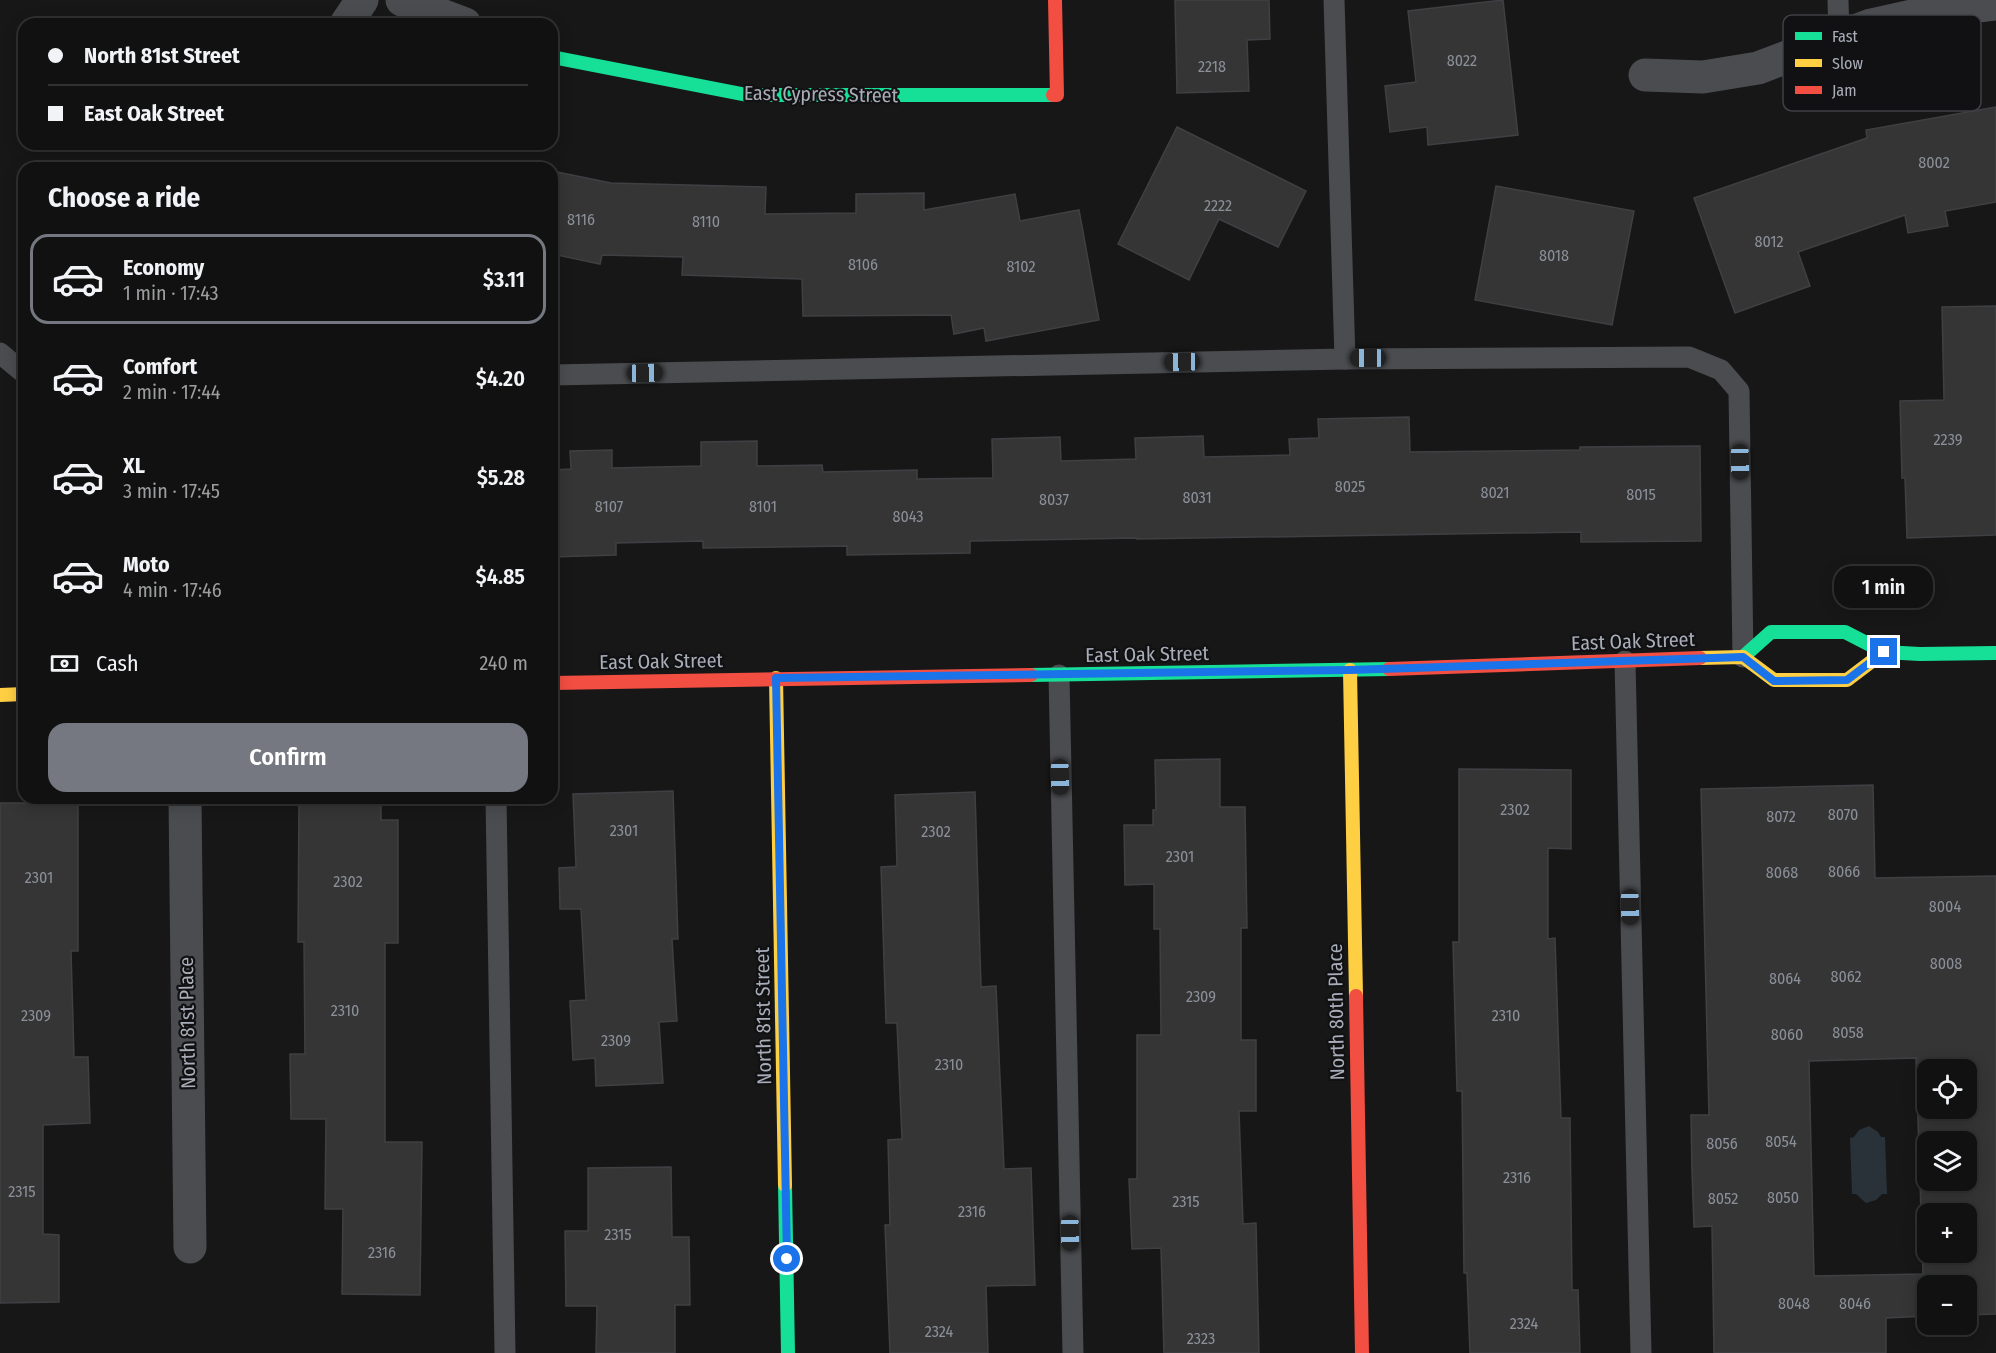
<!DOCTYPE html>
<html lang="en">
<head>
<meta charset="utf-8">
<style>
	body { margin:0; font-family:"Fira Sans Condensed",sans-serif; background:#1e1f1f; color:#f1f3f6; height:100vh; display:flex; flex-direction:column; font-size:22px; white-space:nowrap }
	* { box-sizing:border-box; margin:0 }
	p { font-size:20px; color:#9c9d9f }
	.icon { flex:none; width:33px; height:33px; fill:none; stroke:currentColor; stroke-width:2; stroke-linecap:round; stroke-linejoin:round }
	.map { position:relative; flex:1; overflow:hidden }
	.drawer { position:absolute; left:18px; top:162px; width:540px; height:642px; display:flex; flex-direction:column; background:#111; border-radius:18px; box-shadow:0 3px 15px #0003,0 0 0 2px #303131 }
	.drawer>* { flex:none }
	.hud { position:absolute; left:18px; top:18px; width:540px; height:132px; border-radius:18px; box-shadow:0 3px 15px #0003,0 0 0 2px #303131; display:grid; align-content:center; height:132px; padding:0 30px; background:#111 }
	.buttons { position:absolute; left:1917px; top:1059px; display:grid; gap:12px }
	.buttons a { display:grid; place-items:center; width:60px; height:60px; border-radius:12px; background:#111; box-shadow:0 3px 15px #0003,0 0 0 2px #303131; font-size:30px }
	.end { position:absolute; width:27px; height:27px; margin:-14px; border:8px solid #1a73e8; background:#fff; box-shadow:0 0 0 3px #fff }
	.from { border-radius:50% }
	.bubble { position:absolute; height:42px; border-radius:18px; background:#111; box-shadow:0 3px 15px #0003,0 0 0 2px #303131; font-size:20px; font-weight:600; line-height:42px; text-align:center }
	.car { position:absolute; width:18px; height:36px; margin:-18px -9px; border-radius:8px; box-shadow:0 0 4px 2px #0007; background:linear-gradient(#222 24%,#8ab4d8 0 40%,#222 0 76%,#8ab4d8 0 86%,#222 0) }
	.hud b { display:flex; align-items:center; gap:21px; height:57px; font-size:22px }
	.hud b+b { border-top:2px solid #303131 }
	.hud i { width:15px; height:15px; background:#f1f3f6 }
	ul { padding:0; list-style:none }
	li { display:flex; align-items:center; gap:18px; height:90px; margin:0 12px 9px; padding:0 18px; border:3px solid transparent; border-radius:18px }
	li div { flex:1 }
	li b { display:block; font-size:22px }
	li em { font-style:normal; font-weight:600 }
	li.active { border-color:#757880 }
	li>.icon { width:54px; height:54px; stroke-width:1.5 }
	h2 { padding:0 30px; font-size:27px; line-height:72px }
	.pay { display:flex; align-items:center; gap:15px; height:66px; padding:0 30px; font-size:22px }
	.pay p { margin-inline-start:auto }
	.cta { display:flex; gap:12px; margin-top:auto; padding:12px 30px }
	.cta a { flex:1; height:69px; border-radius:18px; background:#757880; color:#fff; font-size:24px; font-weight:600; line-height:69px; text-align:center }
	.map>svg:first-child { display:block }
	.water { fill:#2a3239 }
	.building { fill:#353536; stroke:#3f4043; stroke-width:1.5; fill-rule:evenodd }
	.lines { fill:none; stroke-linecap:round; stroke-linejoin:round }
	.lane { stroke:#4b4c50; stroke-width:21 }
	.street { stroke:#4b4c50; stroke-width:33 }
	.fast { stroke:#16e098; stroke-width:14 }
	.slow { stroke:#ffcf43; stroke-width:14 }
	.jam { stroke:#f24e42; stroke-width:14 }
	.route { stroke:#1a73e8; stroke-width:8 }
	.labels { text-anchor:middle; stroke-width:4.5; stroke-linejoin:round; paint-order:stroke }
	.number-label { font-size:16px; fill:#8b8f98 }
	.street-label { font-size:20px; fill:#a8adb8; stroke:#111113 }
	.key { fill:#111113; stroke:#3e4045; stroke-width:1.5 }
	.key-label { font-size:16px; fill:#a8adb8 }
</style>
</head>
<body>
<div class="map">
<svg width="1996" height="1353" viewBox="0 0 1996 1353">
	<rect width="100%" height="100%" fill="#171717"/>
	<path class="water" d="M1869,1126l9,6 3,5h4l2,57h-5l-6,6 -10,3 -10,-9h-4l-2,-56 4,-1 5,-7z"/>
	<g class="building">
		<path d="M1175,0h94l1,39 -23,1 2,51 -72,2z"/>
		<path d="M1503,0l15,135 -90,10 -1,-18 -37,5 -5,-46 31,-4 -8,-71z"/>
		<path d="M1996,107v95l-51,9 3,15 -40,7 -3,-18 -107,37 12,34 -75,27 -41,-115 173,-60 -1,-8z"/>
		<path d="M1177,127l129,64 -28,56 -59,-28 -30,61 -71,-36z"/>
		<path d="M552,171l59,12 155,4 -1,27 91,-1v-19l68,-1v17l91,-16 5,27 59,-11 20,110 -113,21 -2,-13 -30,6 -3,-19 -148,1 -1,-37 -120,-4 1,-18 -81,-2 -2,9 -48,-10z"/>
		<path d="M1496,186l138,25 -22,114 -137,-25z"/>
		<path d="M1996,306v229l-89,3 -2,-60h-3l-2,-77 44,-1 -2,-93z"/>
		<path d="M1409,417l1,35 170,-2v-3l120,-1 1,95 -120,1v-10l-444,7v-1l-167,3v12l-123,2v-9l-144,2v-7l-87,2v12l-64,2v-87l19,-1 -1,-18 42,-1v18l89,-2v-24l56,-1v25l65,-1 1,7 94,-2v9l76,-1 -1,-39 68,-2 1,24 75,-2 -1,-21 68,-2 1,21 86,-2 -1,-16 30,-1 -1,-19z"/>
		<path d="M1220,759v48h25l2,121h-6v112h15v71h-17l4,113 13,-1 3,130h-95l-3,-105 -29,1 -3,-70h8v-144h24l-1,-106h-6v-45l-29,1 -1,-60h29v-15h3l-1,-50z"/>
		<path d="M1459,769l112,1v79l-23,-1v91l7,-1 6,180h9l2,172h6l2,63h-110l-3,-80h-3l-2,-182h-5l-4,-149h6z"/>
		<path d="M1873,785l2,93 121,-2v438l-30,1v-29h-38v30l-42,2v35h-172l-2,-127 -18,1 -2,-56 -1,-56h18l-8,-326zM1916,1058l7,216 -109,2 -5,-215zM1928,1070h38v38h-38zM1928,1142h38v38h-38zM1928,1214h38v38h-38z"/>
		<path d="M673,791l5,148h-6l5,82 -18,1 4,61 -67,3 -1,-28 -22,2 -3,-59 16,-1 -5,-91h-21l-1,-41 17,-1 -3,-73z"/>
		<path d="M975,792l6,195 15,-1 8,183 27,-1 4,117 -49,1 2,67h-98l-5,-128h5l-2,-85 14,-1 -5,-116h-11l-5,-156 16,-1 -2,-71z"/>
		<path d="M299,798h82v22h17v123h-13v199h37l-2,153 -78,-1 1,-85h-18l1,-90h-35l-1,-65h15l-1,-112h-6z"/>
		<path d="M0,803h78v148h-7l3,106h14l2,66 -47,2v109l16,1v67l-59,1z"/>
		<path d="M671,1167l1,70h17l1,68h-15v48h-79l1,-47h-31l-1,-75h23v-63z"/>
	</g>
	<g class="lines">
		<g class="lane">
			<path d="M1334,0l11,359"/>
			<path d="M1838,0l1,38"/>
			<path d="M0,353l24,20"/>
			<path d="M552,375l793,-16 344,-2 32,13 18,21 4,266"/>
			<path d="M1625,661l16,692"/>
			<path d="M1059,675l14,678"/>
			<path d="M496,798l9,555"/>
		</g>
		<g class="street">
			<path d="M402,0l63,24"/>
			<path d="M346,24l16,-24"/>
			<path d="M1645,75l58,2 55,-9 113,-43 59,-13 66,-8"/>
			<path d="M185,798l5,449"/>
		</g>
		<g class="fast">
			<path d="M552,57l195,38h306"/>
			<path d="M1743,657l28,-25h74l39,20 36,2 76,-1"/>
			<path d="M1031,675l358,-6"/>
			<path d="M785,1185l3,168"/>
		</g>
		<g class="slow">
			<path d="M1700,658l43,-1 31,23h73l37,-28"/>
			<path d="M1350,670l6,326"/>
			<path d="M776,678l9,507"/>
			<path d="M0,695l24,-1"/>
		</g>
		<g class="jam">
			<path d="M1053,95h4l-2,-95"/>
			<path d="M1389,669l311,-11"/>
			<path d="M552,683l479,-8"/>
			<path d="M1356,996l6,357"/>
		</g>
	</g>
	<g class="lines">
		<path class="route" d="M787,1259l-11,-581 574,-8 393,-13 31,24 73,-1 37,-28"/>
	</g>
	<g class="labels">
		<g class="number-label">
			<text x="1462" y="66">8022</text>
			<text x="1212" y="72">2218</text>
			<text x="1934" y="168">8002</text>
			<text x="1218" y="211">2222</text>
			<text x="581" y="225">8116</text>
			<text x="706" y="227">8110</text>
			<text x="1769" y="247">8012</text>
			<text x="1554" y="261">8018</text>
			<text x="863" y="270">8106</text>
			<text x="1021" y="272">8102</text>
			<text x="1948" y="445">2239</text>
			<text x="1350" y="492">8025</text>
			<text x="1495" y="498">8021</text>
			<text x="1641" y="500">8015</text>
			<text x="1197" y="503">8031</text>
			<text x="1054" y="505">8037</text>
			<text x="609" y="512">8107</text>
			<text x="763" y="512">8101</text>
			<text x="908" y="522">8043</text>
			<text x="1515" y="815">2302</text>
			<text x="1843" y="820">8070</text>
			<text x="1781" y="822">8072</text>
			<text x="624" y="836">2301</text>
			<text x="936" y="837">2302</text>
			<text x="1180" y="862">2301</text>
			<text x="1844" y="877">8066</text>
			<text x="1782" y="878">8068</text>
			<text x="39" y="883">2301</text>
			<text x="348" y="887">2302</text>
			<text x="1945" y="912">8004</text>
			<text x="1946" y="969">8008</text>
			<text x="1846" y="982">8062</text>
			<text x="1785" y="984">8064</text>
			<text x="1201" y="1002">2309</text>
			<text x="345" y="1016">2310</text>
			<text x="36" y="1021">2309</text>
			<text x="1506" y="1021">2310</text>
			<text x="1848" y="1038">8058</text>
			<text x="1787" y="1040">8060</text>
			<text x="616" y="1046">2309</text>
			<text x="949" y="1070">2310</text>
			<text x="1781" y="1147">8054</text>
			<text x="1722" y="1149">8056</text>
			<text x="1517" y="1183">2316</text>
			<text x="22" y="1197">2315</text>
			<text x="1783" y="1203">8050</text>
			<text x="1723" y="1204">8052</text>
			<text x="1186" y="1207">2315</text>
			<text x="972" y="1217">2316</text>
			<text x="618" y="1240">2315</text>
			<text x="382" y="1258">2316</text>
			<text x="1794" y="1309">8048</text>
			<text x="1855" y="1309">8046</text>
			<text x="1524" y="1329">2324</text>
			<text x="939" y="1337">2324</text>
			<text x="1201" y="1344">2323</text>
		</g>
		<g class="street-label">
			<text transform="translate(821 94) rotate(1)" y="7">East Cypress Street</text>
			<text transform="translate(1633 641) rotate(-2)" y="7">East Oak Street</text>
			<text transform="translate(1147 654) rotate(-1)" y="7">East Oak Street</text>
			<text transform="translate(661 661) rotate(-1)" y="7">East Oak Street</text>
			<text transform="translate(1336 1012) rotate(-91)" y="7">North 80th Place</text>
			<text transform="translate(763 1016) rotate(-91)" y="7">North 81st Street</text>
			<text transform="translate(187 1023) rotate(-91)" y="7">North 81st Place</text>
		</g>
	</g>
	<rect x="1783" y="15" width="198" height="96" rx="9" class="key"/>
	<rect x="1795" y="32" width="27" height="8" fill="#16e098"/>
	<rect x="1795" y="59" width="27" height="8" fill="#ffcf43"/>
	<rect x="1795" y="86" width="27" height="8" fill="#f24e42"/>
	<g class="key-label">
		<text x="1832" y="42">Fast</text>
		<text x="1832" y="69">Slow</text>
		<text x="1832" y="96">Jam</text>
	</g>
</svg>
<div class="buttons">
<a><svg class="icon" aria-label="locate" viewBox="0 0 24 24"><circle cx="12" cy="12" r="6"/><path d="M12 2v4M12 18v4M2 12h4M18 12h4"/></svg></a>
<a><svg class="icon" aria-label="layers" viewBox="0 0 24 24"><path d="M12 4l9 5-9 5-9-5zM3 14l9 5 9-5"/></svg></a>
<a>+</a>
<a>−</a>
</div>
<i class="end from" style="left:787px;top:1259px"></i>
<i class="end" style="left:1884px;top:652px"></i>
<div class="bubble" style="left:1834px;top:566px;width:99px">1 min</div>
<i class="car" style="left:1368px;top:358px;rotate:270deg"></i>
<i class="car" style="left:1182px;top:362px;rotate:269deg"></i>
<i class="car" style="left:645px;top:373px;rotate:89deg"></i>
<i class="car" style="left:1740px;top:462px;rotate:179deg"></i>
<i class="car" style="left:1060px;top:777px;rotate:179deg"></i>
<i class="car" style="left:1630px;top:907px;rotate:179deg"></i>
<i class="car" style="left:1070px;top:1233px;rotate:179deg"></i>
<div class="hud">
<b><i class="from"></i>North 81st Street</b>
<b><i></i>East Oak Street</b>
</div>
<section class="drawer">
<h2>Choose a ride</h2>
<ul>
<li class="active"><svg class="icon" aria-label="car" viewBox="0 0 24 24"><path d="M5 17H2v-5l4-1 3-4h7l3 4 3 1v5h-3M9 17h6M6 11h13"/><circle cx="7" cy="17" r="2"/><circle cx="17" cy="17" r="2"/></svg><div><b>Economy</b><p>1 min · 17:43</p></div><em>$3.11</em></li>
<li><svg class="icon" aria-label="car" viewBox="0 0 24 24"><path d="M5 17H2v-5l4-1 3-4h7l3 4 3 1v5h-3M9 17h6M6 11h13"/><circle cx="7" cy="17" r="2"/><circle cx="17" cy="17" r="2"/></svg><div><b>Comfort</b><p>2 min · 17:44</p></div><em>$4.20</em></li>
<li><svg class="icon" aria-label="car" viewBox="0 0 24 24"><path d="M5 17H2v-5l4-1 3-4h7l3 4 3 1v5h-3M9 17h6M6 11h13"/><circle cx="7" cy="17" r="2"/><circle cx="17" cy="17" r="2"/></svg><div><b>XL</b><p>3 min · 17:45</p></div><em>$5.28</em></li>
<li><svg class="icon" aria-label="car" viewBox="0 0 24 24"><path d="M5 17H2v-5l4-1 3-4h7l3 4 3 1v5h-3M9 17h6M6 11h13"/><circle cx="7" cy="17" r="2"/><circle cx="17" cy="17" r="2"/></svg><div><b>Moto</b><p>4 min · 17:46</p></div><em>$4.85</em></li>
</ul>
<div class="pay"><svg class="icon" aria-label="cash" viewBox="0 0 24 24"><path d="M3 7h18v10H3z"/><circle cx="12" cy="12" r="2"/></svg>Cash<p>240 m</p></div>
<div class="cta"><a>Confirm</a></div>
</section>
</div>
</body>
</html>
